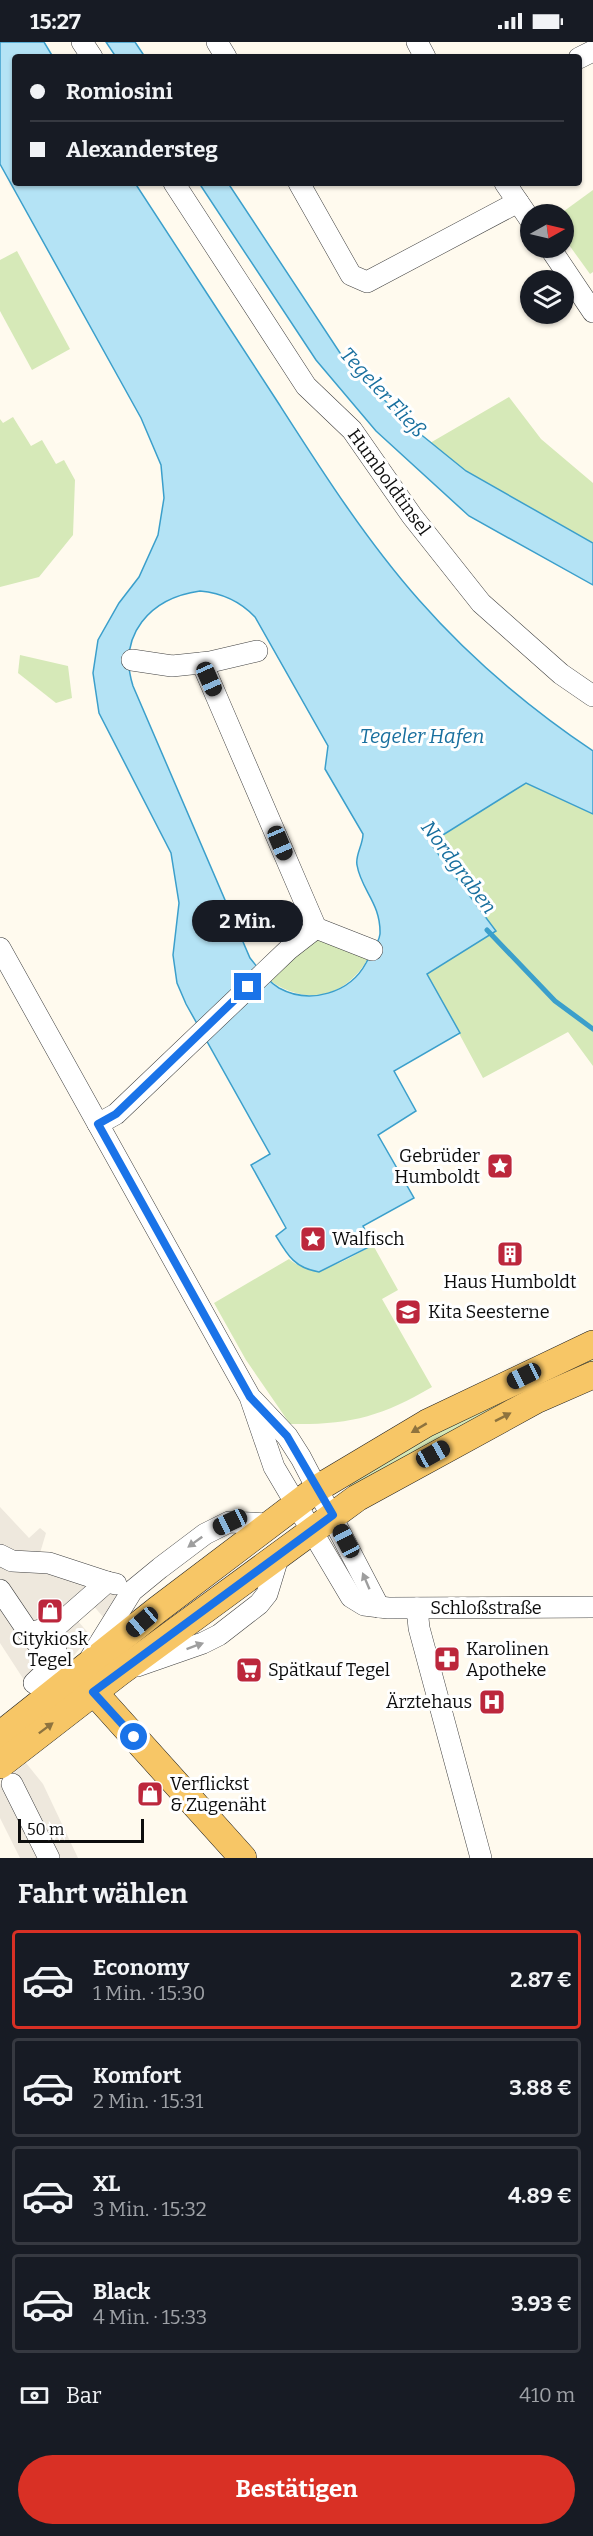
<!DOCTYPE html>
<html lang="de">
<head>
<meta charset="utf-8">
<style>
	body { margin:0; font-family:Bitter,serif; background:#20242c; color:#f1f3f6; height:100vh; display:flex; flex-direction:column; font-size:22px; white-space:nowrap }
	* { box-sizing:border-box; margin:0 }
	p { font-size:20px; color:#9ea1a6 }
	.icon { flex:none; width:33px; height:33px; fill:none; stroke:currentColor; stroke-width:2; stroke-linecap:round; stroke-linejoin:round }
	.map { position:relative; height:1816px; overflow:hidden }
	.panel { display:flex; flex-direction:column; background:#171b24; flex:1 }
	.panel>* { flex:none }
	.hud { position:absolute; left:12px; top:12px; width:570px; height:132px; border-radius:6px; box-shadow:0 2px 4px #0004; display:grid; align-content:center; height:132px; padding:0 18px; background:#171b24 }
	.needle { width:39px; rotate:82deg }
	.fabs { position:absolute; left:520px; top:162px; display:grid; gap:12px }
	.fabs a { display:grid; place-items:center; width:54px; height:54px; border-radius:50%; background:#171b24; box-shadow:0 2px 4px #0004; font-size:30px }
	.scale { position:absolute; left:18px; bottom:15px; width:126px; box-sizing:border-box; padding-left:6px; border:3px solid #0d0d0d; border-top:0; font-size:16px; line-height:21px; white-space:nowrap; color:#0d0d0d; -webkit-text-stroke:4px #fff; paint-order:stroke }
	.end { position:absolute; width:27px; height:27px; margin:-14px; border:8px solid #1a73e8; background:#fff; box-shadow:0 0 0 3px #fff }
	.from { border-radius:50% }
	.bubble { position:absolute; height:42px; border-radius:21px; background:#171b24; box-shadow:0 2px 4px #0004; font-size:20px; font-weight:700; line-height:42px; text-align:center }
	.car { position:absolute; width:18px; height:36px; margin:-18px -9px; border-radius:8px; box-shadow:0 0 4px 2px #0007; background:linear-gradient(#222 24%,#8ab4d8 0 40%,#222 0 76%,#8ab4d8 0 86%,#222 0) }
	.hud b { display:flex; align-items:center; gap:21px; height:57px; font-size:22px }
	.hud b+b { border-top:2px solid #363941 }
	.hud i { width:15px; height:15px; background:#f1f3f6 }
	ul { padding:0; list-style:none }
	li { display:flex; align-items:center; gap:18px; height:99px; margin:0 12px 9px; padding:0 6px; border:3px solid #363941; border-radius:6px }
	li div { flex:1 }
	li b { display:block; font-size:22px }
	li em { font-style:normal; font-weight:700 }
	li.active { border-color:#d93025 }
	li>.icon { width:54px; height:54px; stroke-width:1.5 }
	h2 { padding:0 18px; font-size:27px; line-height:72px }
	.pay { display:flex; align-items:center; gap:15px; height:66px; padding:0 18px; font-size:22px }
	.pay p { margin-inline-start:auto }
	.cta { display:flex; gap:12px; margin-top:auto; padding:12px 18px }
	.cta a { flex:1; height:69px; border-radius:36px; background:#d93025; color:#fff; font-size:24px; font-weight:700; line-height:69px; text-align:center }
	.status { display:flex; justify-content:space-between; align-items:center; height:42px; padding:0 30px; background:#171b24; direction:ltr }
	.status svg { height:16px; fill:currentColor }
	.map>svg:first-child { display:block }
	.green { fill:#d6e9b8 }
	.plaza { fill:#eee8dd }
	.water { fill:#b4e3f5; stroke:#3b9fcb; stroke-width:1.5; fill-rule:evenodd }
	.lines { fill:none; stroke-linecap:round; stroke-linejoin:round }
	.stream { stroke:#3b9fcb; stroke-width:5 }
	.minor-casing { stroke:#404040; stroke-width:22 }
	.major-casing { stroke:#1e1e1e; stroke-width:28 }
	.minor { stroke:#fff; stroke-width:21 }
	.major { stroke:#f7c666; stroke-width:27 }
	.oneway { fill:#8e733e }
	.oneway2 { fill:#9e9e9e }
	.route { stroke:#1a73e8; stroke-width:8 }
	.labels { text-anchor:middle; stroke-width:6; stroke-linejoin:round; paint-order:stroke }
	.street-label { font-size:18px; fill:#0d0d0d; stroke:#fff }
	.poi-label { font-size:18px; fill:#0d0d0d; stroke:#fff; text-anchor:start }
	.water-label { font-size:20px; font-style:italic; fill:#186f9e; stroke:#fff }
</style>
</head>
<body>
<div class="status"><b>15:27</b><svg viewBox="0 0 49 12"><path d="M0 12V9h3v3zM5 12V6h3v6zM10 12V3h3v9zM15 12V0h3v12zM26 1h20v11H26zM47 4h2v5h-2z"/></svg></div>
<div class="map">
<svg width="593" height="1816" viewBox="0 0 593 1816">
	<rect width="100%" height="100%" fill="#fffaee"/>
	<g class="green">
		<path d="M593,148v82l-3,2 -26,-36v-24h-4z"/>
		<path d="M17,209l53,98 -38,21 -32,-59v-51z"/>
		<path d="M509,355l32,42 52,44v60l-127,-72 -36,-28z"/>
		<path d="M13,375l18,29 11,-6 14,24 8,-4 11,20 -2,55 -34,42 -39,10v-168l3,4z"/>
		<path d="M20,613l48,11 4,32 -16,5 -38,-30z"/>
		<path d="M526,741l67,31v252l-25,-34 -85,46 -56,-104 69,-43 -66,-88z"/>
		<path d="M322,894l48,19c-23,43 -64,53 -104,23z"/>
		<path d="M373,1203l25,45 -16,9 50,88c-51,30 -83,38 -142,37l-44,-64 -32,-57 75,-44c27,23 58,0 84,-14z"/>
		<path d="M593,1315v6l-104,47 -139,79 -2,-4 81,-48z"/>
	</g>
	<g class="plaza">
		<path d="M0,1465l29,31 11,-10 6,5 -6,20 88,38 -24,27 -12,-14 -16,15 15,17 -30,34 -35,13 -26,-40z"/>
		<path d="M26,1721l17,21 35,74h-58l-20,-40v-34z"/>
	</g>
	<g class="water">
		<path d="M0,0h44l9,15h-38v126h120c48,74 96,147 144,221 43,67 87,136 140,196 51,58 110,108 174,151v63l-67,-31 -96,60 66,88 -69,43 33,59 -66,38 22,40 -38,24 36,63 -51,28 10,19 -54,27c-24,-4 -31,-16 -43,-36l10,-8 -35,-63 19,-11 -84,-150 -9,-21 -4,-28 6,-52 -8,-50 -72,-140 -6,-40 5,-33 21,-37 20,-26 19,-42 6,-37 -3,-33 -20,-47 -141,-254zM200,549c22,2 40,10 55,26l73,129 -3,23 38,65c0,11 -8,21 -6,31 4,25 24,38 23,69 -1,9 -10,21 -14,29 -16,30 -56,42 -87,25 -12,-7 -20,-19 -29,-30l-117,-272c-16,-51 17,-88 67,-95z"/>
		<path d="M106,0h29l10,15h-29z"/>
		<path d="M199,141h29l116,176 64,65 58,47 127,72v42l-124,-69 -93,-85 -60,-71z"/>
	</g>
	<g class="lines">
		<path class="stream" d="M487,888l68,71 38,28"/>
		<defs>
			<g id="minor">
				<path d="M82,0l10,15"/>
				<path d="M217,0l9,15"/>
				<path d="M417,0l8,15"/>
				<path d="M579,16l14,-7"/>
				<path d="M174,141l132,203 46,44 60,86 69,87 80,71 32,22"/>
				<path d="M299,141l52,92 16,7 151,-80"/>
				<path d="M505,141l26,38"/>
				<path d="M550,206l43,64"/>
				<path d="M132,618l40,6 38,-4 47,-11"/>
				<path d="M202,621l114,265 56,22"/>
				<path d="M0,906l250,449 24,70 77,130 13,8 24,3 205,-1"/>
				<path d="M98,1082l18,-10 173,-165 27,-21"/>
				<path d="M252,1357l35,37 14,22 78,149"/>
				<path d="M0,1513l12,6 37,2 58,19"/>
				<path d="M0,1548l29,43 39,47"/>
				<path d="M417,1566l2,20 62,230"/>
				<path d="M29,1591l29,-8 49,-43 9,2"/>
				<path d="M91,1615l41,-66 28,-23 45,-34 24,-12 40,2"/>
				<path d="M137,1624l66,-23 16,-8 40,-31 8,-10 11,-36"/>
				<path d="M34,1641l21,-20 1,-14"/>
				<path d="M12,1742l37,74"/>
			</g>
			<g id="major">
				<path d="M82,1637l161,179"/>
				<path d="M0,1693l157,-125 161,-122 109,-65 166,-79"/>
				<path d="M0,1723l120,-93 237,-174 179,-98 57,-25"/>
			</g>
		</defs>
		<use href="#minor" class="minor-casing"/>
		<use href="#major" class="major-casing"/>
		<use href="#minor" class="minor"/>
		<use href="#major" class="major"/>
	</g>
	<defs><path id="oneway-solid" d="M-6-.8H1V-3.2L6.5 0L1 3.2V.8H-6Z" transform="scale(1.5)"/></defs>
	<g class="oneway">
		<use href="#oneway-solid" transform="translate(503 1375) rotate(-27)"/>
		<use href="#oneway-solid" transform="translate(419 1386) rotate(149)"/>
		<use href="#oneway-solid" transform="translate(46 1686) rotate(-37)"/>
	</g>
	<g class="oneway2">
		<use href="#oneway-solid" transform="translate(195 1500) rotate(144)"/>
		<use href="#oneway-solid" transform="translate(366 1539) rotate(-113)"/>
		<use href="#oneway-solid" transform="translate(195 1604) rotate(-20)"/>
	</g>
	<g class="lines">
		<path class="route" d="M134,1695l-41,-45 240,-177 -46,-79 -37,-39 -152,-273 18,-10 132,-127"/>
	</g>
	<defs>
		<symbol id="sight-square" viewBox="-11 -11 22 22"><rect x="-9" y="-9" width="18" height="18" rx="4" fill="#bc273c" stroke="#fff"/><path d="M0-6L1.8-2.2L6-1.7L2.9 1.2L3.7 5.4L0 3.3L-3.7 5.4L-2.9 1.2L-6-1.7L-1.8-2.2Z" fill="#fff"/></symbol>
		<symbol id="building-square" viewBox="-11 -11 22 22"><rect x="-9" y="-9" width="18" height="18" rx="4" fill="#bc273c" stroke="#fff"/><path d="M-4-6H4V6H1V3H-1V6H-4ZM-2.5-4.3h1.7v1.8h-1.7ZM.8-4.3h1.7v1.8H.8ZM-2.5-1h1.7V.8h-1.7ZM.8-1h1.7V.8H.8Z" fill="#fff"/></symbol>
		<symbol id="school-square" viewBox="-11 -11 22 22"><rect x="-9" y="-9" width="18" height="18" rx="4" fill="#bc273c" stroke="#fff"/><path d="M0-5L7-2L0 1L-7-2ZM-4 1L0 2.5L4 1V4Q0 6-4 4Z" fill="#fff"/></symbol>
		<symbol id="shop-square" viewBox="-11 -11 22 22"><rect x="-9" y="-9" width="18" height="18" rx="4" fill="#bc273c" stroke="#fff"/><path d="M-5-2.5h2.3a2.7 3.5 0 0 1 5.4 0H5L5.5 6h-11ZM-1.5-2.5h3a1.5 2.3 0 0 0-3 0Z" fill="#fff"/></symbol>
		<symbol id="pharmacy-square" viewBox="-11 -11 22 22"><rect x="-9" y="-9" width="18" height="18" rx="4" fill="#bc273c" stroke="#fff"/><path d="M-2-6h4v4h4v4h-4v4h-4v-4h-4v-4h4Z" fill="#fff"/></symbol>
		<symbol id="supermarket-square" viewBox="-11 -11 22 22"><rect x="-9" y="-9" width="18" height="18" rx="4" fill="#bc273c" stroke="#fff"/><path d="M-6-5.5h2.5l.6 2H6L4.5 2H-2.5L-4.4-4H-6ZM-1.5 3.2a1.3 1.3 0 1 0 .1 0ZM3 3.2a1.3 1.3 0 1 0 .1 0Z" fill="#fff"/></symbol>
		<symbol id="hospital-square" viewBox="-11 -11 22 22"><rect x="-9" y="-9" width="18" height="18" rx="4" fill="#bc273c" stroke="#fff"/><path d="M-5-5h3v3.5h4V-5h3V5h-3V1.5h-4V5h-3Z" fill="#fff"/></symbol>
	</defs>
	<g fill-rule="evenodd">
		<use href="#sight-square" x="485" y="1109" width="30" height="30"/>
		<use href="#sight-square" x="298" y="1182" width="30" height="30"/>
		<use href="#building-square" x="495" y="1197" width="30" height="30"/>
		<use href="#school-square" x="393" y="1255" width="30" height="30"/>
		<use href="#shop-square" x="35" y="1554" width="30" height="30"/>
		<use href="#pharmacy-square" x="432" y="1602" width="30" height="30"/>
		<use href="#supermarket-square" x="234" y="1613" width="30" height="30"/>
		<use href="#hospital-square" x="477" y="1645" width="30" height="30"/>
		<use href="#shop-square" x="135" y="1737" width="30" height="30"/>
	</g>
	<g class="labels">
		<g class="street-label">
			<text transform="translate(389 440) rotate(54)" y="6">Humboldtinsel</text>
			<text x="486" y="1572">Schloßstraße</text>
		</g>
		<g class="poi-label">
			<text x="480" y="1120" text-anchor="end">Gebrüder<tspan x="480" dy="21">Humboldt</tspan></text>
			<text x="332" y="1203">Walfisch</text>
			<text x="510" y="1246" text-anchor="middle">Haus Humboldt</text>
			<text x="428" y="1276">Kita Seesterne</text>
			<text x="50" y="1603" text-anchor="middle">Citykiosk<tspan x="50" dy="21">Tegel</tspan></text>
			<text x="466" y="1613">Karolinen<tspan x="466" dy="21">Apotheke</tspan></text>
			<text x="268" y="1634">Spätkauf Tegel</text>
			<text x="472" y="1666" text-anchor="end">Ärztehaus</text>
			<text x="170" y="1748">Verflickst<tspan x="170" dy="21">&amp; Zugenäht</tspan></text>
		</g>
		<g class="water-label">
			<text transform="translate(383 350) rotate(47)" y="7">Tegeler Fließ</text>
			<text x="422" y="701">Tegeler Hafen</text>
			<text transform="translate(459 825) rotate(53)" y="7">Nordgraben</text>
		</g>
	</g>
</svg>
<div class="fabs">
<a><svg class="needle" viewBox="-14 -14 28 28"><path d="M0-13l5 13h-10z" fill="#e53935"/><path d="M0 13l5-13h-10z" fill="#9ea1a6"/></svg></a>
<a><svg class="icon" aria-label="layers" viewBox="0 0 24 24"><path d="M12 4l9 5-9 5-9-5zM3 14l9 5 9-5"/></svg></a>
</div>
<div class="scale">50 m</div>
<i class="end from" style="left:134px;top:1695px"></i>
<i class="end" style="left:248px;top:945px"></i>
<div class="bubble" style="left:192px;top:858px;width:111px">2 Min.</div>
<i class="car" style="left:209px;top:637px;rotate:156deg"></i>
<i class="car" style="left:280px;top:801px;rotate:157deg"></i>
<i class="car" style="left:524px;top:1334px;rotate:244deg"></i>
<i class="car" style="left:433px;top:1412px;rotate:61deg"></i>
<i class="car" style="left:230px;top:1480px;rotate:245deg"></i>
<i class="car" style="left:346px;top:1499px;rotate:332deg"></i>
<i class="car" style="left:142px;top:1580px;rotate:230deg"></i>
<div class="hud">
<b><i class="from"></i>Romiosini</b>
<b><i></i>Alexandersteg</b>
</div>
</div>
<section class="panel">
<h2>Fahrt wählen</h2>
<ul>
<li class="active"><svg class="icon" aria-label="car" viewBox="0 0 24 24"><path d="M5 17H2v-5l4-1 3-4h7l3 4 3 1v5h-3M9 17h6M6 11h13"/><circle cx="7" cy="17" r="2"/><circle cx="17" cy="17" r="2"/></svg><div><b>Economy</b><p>1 Min. · 15:30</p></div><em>2.87 €</em></li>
<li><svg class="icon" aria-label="car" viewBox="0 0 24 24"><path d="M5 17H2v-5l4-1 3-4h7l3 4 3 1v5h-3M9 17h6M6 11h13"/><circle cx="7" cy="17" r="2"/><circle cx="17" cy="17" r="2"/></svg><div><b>Komfort</b><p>2 Min. · 15:31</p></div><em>3.88 €</em></li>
<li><svg class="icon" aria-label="car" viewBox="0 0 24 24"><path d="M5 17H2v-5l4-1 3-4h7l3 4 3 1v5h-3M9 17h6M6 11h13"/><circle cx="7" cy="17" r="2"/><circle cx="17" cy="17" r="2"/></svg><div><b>XL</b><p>3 Min. · 15:32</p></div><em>4.89 €</em></li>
<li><svg class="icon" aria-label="car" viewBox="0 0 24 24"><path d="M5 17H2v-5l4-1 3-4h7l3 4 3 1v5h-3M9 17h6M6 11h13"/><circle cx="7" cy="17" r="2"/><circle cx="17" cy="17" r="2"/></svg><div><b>Black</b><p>4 Min. · 15:33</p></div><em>3.93 €</em></li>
</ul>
<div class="pay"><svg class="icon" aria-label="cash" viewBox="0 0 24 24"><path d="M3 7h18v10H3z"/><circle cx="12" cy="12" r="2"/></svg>Bar<p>410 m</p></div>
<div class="cta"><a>Bestätigen</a></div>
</section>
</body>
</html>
